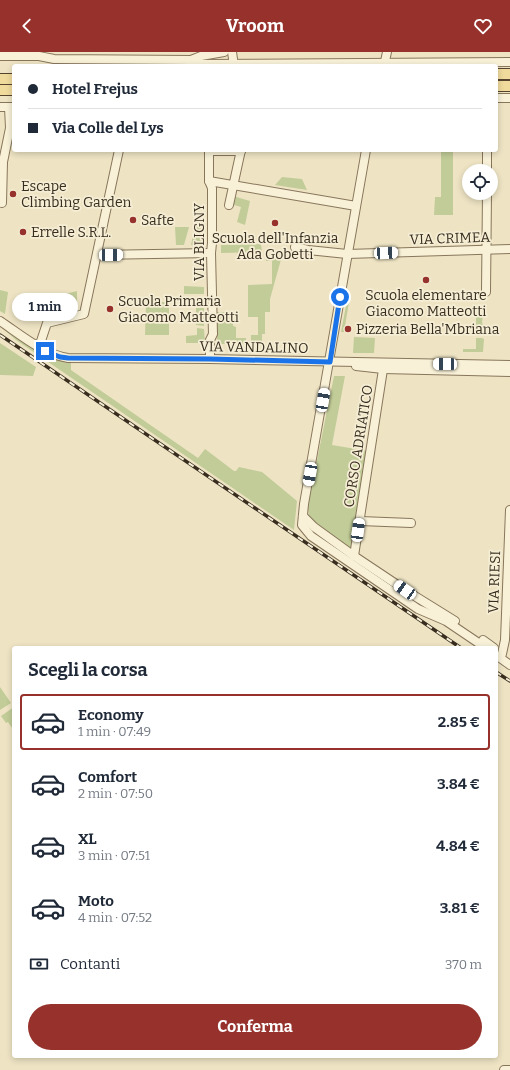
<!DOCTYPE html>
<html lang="it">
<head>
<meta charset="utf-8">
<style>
	body { margin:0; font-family:Bitter,serif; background:#f6f6f7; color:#1f2937; height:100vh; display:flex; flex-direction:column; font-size:15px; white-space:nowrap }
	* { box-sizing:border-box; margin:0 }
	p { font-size:13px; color:#747a83 }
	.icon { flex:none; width:22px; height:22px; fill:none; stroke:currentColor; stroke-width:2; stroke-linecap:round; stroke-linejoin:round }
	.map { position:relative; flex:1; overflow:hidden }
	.details { position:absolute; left:12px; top:594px; width:486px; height:412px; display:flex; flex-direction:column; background:#fff; border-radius:4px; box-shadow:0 2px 6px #0003 }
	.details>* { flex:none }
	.banner { position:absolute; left:12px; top:12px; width:486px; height:88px; border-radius:4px; box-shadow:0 2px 6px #0003; display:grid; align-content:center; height:88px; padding:0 16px; background:#fff }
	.fabs { position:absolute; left:462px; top:112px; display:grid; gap:8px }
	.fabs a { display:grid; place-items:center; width:36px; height:36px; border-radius:50%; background:#fff; box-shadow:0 2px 6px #0003; font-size:20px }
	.end { position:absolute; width:18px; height:18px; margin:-9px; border:5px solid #1a73e8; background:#fff; box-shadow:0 0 0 2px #fff }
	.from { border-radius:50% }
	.bubble { position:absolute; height:28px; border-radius:14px; background:#fff; box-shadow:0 2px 6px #0003; font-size:13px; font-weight:700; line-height:28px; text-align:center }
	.car { position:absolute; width:12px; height:24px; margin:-12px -6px; border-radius:5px; box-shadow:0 0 3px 1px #0007; background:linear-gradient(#fff 24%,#345 0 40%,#fff 0 76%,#345 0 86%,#fff 0) }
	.banner b { display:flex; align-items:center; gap:14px; height:38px; font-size:15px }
	.banner b+b { border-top:1px solid #e0e1e3 }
	.banner i { width:10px; height:10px; background:#1f2937 }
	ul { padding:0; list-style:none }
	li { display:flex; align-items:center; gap:12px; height:56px; margin:0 8px 6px; padding:0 8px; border:2px solid transparent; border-radius:4px }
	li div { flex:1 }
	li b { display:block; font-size:15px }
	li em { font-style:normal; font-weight:700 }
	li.selected { border-color:#96312c }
	li>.icon { width:36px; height:36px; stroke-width:1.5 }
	h2 { padding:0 16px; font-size:18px; line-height:48px }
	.pay { display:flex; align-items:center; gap:10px; height:44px; padding:0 16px; font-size:15px }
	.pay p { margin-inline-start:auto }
	.action { display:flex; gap:8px; margin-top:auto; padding:8px 16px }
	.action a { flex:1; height:46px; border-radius:24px; background:#96312c; color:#fff; font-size:16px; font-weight:700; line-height:46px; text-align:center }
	header { display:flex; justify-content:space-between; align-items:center; height:52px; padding:0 16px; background:#96312c; color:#fff; font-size:18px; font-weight:700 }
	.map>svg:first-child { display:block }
	.green { fill:#c2cc98 }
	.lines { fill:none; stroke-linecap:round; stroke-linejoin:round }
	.minor-casing { stroke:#88765b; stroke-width:10 }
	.major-casing { stroke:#56442f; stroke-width:12 }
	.minor { stroke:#f8f1d8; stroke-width:8 }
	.major { stroke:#f0db9d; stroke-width:10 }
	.rail-casing { stroke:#382d1f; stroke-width:3.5 }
	.rail { stroke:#f5edd4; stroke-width:2; stroke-dasharray:6; stroke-linecap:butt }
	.route { stroke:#1a73e8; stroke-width:5 }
	.poi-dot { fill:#96312c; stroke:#f5edd4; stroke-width:1.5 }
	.labels { text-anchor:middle; stroke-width:3.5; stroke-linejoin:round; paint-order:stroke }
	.poi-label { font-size:14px; fill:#382d1f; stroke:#f5edd4; text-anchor:start }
	.street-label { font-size:14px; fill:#382d1f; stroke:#f5edd4 }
</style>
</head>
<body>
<header><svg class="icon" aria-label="back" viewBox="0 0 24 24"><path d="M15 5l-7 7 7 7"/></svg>Vroom<svg class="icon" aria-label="heart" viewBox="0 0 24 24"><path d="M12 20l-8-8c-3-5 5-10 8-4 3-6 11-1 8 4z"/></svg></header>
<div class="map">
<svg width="510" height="1018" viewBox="0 0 510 1018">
	<rect width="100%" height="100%" fill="#eee4c4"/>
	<g class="green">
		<path d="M441,98h12v65h-19l1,-18h6z"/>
		<path d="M282,125l20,2 5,11 -32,-5z"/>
		<path d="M233,144l17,5 -5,24 -8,-3 4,-15 -10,-3z"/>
		<path d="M197,164h6v28l-12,1z"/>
		<path d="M175,175h14l-5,18h-8z"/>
		<path d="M261,192l1,8 -41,1v-8z"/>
		<path d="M266,203l16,1 -12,43v13h-5v22h-3v11l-11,-1v-9h7v-18h-10v-32l24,-1v-23h-6z"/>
		<path d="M184,234l20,1v7h-20z"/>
		<path d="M0,238l8,2 -3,22 -5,-3z"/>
		<path d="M77,239v13l-17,5 1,-14z"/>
		<path d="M348,243l2,1 -6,36h-3z"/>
		<path d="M152,250h17v33h-24l1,-32h5z"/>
		<path d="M196,256h8v18l-8,-1z"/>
		<path d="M217,260h12v6h4v8l3,1v11h10v6h-29z"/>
		<path d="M476,262l7,1 -1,7 2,8 -2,2h-6z"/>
		<path d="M1,275l51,33h19v10l127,88 7,-9 29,22h2l3,-4 23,5 35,29 -3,29 -278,-190z"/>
		<path d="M197,276l7,1 1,14h-19v-7l11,-1z"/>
		<path d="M354,285l21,1 -1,15h-21z"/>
		<path d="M476,286h6l2,1 -1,13h-20v-3h13z"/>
		<path d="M0,291l36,24 -3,9 -33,-1z"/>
		<path d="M334,324h11l-13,69 36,6 -15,100c-12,-9 -36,-20 -43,-33 -2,-4 -2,-9 -2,-13z"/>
		<path d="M0,635l11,16 -11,7z"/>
		<path d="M14,655v24l-6,-9 -2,1 -5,-7z"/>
	</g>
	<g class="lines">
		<defs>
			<g id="minor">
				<path d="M232,0l2,14"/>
				<path d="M0,4h39l15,3 137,1 9,4 310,-2"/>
				<path d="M191,8l10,-4 23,-4"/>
				<path d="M384,14l3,-14"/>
				<path d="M496,46h14"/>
				<path d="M0,55h13"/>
				<path d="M209,98v31l3,7v55l-1,10 2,81 -3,6v19"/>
				<path d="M366,98c-21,118 -41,236 -62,354l-2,21 9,11 107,73 28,12 40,27"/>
				<path d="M487,98v21"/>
				<path d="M209,99h32"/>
				<path d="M209,129l147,25"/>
				<path d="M2,151l1,-41 7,-34 -1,-21"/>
				<path d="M229,153l12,-55"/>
				<path d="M295,195l13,3 39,4 163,-5"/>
				<path d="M97,203l114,-2"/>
				<path d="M486,240l1,-99"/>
				<path d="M0,269c21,14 43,33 68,37l142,1 300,6"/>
				<path d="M39,295l8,-24 37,-9 35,-164"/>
				<path d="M356,314l27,3 127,3"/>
				<path d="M303,464l11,11 40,29 51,34 50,31"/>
				<path d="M360,469l51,2"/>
				<path d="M354,504l30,-193"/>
				<path d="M483,588l11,8"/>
				<path d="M502,602l3,-14 5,-130"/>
				<path d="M496,603l14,10"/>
				<path d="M504,1018h6"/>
			</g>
			<g id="major">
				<path d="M496,22h14"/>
				<path d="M0,27h14"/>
				<path d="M496,34h14"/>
				<path d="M0,38h14"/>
			</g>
		</defs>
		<use href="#minor" class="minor-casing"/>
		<use href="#major" class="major-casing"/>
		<use href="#minor" class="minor"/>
		<use href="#major" class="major"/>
		<defs>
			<g id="rail">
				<path d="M0,283l461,313"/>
				<path d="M496,620l14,9"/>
			</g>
		</defs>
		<use href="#rail" class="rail-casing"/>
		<use href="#rail" class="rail"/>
	</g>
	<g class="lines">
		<path class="route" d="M45,299l15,6 8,1 142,1 120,3 10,-65"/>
	</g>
	<g class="poi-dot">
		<circle cx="13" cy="142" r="4"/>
		<circle cx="133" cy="168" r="4"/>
		<circle cx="275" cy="171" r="4"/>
		<circle cx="23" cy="180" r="4"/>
		<circle cx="426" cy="228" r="4"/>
		<circle cx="110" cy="257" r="4"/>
		<circle cx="348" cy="277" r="4"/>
	</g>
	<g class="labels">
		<g class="poi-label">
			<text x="21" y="139">Escape<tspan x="21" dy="16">Climbing Garden</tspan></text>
			<text x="141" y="173">Safte</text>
			<text x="31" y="185">Errelle S.R.L.</text>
			<text x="275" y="191" text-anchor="middle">Scuola dell'Infanzia<tspan x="275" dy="16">Ada Gobetti</tspan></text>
			<text x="426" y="248" text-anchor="middle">Scuola elementare<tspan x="426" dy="16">Giacomo Matteotti</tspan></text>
			<text x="118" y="254">Scuola Primaria<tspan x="118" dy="16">Giacomo Matteotti</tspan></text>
			<text x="356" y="282">Pizzeria Bella'Mbriana</text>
		</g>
		<g class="street-label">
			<text transform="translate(450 186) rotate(-2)" y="5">VIA CRIMEA</text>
			<text transform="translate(199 190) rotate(-90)" y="5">VIA BLIGNY</text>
			<text transform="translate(254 295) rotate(1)" y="5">VIA VANDALINO</text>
			<text transform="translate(358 394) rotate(-81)" y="5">CORSO ADRIATICO</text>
			<text transform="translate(494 530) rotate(-88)" y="5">VIA RIESI</text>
		</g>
	</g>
</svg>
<div class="fabs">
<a><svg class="icon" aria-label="locate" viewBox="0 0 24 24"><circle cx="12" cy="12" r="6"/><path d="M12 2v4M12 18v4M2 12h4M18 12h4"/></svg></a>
</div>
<i class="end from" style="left:340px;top:245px"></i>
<i class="end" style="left:45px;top:299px"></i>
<div class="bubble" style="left:12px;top:241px;width:66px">1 min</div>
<i class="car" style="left:386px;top:201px;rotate:87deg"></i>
<i class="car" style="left:111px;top:203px;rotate:89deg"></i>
<i class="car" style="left:445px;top:312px;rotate:271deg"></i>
<i class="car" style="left:323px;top:348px;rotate:10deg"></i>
<i class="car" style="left:310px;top:422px;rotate:190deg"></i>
<i class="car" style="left:358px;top:478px;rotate:8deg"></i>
<i class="car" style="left:405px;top:538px;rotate:304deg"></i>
<div class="banner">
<b><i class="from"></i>Hotel Frejus</b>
<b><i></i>Via Colle del Lys</b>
</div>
<section class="details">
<h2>Scegli la corsa</h2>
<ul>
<li class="selected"><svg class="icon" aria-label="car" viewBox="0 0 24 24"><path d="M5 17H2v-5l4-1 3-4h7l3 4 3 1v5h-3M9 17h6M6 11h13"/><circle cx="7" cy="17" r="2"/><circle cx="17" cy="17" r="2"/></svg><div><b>Economy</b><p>1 min · 07:49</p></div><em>2.85 €</em></li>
<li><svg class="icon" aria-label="car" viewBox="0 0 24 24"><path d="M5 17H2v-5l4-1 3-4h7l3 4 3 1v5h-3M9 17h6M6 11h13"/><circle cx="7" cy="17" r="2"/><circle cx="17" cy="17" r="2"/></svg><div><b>Comfort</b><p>2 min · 07:50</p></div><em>3.84 €</em></li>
<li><svg class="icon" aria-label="car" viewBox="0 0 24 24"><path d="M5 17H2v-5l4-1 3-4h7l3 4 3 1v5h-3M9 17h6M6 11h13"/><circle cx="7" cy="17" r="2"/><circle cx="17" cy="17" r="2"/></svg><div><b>XL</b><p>3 min · 07:51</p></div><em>4.84 €</em></li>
<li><svg class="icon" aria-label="car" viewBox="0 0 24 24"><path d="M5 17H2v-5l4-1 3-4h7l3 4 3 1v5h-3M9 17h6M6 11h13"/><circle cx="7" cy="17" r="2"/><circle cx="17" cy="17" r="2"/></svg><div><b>Moto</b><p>4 min · 07:52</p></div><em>3.81 €</em></li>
</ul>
<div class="pay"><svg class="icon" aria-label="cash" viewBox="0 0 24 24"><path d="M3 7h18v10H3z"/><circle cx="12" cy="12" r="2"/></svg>Contanti<p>370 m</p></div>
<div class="action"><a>Conferma</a></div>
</section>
</div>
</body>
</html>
